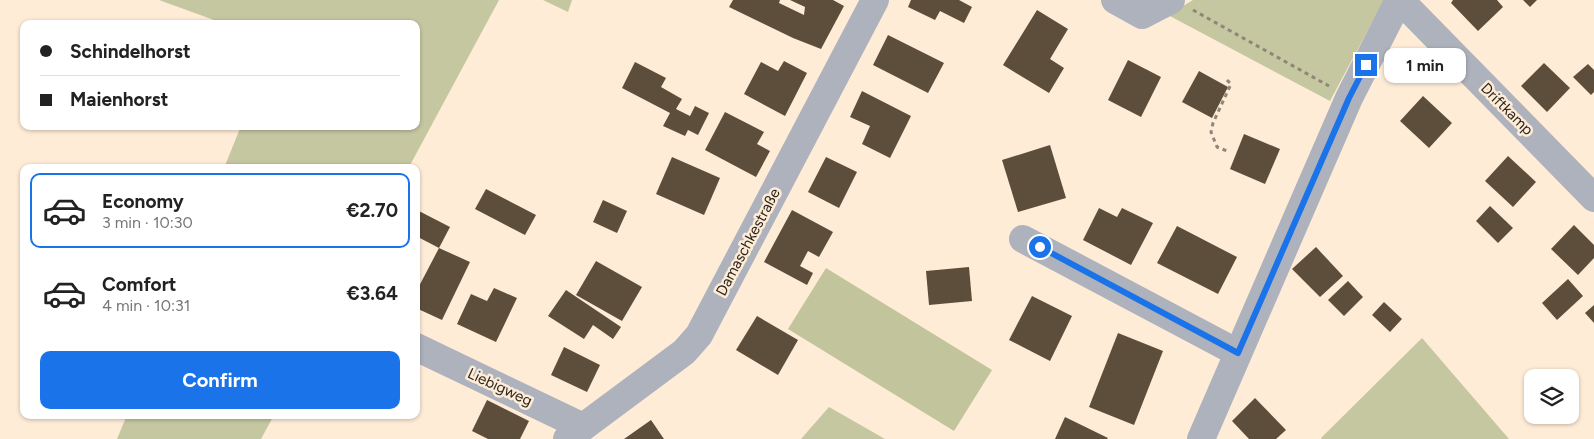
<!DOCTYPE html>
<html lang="en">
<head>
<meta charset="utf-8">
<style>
	body { margin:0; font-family:Figtree,sans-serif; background:#f6f6f6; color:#222; height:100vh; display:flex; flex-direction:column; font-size:19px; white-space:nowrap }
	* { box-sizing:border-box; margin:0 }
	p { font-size:16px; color:#767676 }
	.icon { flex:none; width:28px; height:28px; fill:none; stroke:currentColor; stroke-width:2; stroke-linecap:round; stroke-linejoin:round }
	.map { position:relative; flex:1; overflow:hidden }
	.sheet { position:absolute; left:20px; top:164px; width:400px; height:255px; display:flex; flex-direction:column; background:#fff; border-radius:10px; box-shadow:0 1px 4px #0004 }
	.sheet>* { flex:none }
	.hud { position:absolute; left:20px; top:20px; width:400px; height:110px; border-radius:10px; box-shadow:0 1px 4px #0004; display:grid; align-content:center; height:110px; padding:0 20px; background:#fff }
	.fabs { position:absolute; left:1524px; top:369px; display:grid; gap:10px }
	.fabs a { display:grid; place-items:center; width:55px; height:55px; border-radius:10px; background:#fff; box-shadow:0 1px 4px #0004; font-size:25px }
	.end { position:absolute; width:22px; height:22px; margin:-11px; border:6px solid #1a73e8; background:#fff; box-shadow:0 0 0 2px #fff }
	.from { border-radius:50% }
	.bubble { position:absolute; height:35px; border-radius:10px; background:#fff; box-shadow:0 1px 4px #0004; font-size:16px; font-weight:700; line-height:35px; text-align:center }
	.hud b { display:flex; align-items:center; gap:18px; height:48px; font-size:19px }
	.hud b+b { border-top:1px solid #e0e0e0 }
	.hud i { width:12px; height:12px; background:#222 }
	ul { padding:9px 0 0; list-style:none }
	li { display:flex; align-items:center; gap:15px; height:75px; margin:0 10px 8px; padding:0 10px; border:2px solid transparent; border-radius:10px }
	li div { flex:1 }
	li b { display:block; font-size:19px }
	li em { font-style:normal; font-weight:700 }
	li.selected { border-color:#1a73e8 }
	li>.icon { width:45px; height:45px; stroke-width:1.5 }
	.button { display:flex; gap:10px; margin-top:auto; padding:10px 20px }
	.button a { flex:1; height:58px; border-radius:10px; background:#1a73e8; color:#fff; font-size:20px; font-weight:700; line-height:58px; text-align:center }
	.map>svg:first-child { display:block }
	.green { fill:#c4c7a0 }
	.forest { fill:#c2c59b }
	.building { fill:#5d4e3c }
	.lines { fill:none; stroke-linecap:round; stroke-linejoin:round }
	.path { stroke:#918577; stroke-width:3; stroke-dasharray:4 4; stroke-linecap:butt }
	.minor { stroke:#aeb2bc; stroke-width:28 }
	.route { stroke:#1a73e8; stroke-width:6 }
	.labels { text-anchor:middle; stroke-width:5; stroke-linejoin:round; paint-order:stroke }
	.street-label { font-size:15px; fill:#2d261e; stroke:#feecd7 }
</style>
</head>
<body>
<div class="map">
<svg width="1594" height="439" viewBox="0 0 1594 439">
	<rect width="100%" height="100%" fill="#feecd7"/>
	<g class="green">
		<path d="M159,0h340l-90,167 -185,1 17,-42h175v-102h-191z"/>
		<path d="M543,0h29l-4,12z"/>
		<path d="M1193,0h191l-54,101 -162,-86z"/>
		<path d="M1422,338l87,101h-187l-1,-1z"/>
		<path d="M829,407l56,32h-84z"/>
		<path d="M127,415h147l-13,24h-144z"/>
	</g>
	<path class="forest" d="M826,268l166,102 -38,61 -166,-102z"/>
	<g class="building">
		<path d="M733,0h47l-1,3 25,12 1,-8 -15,-7h43l11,6 -23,43 -28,-11 -64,-31z"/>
		<path d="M911,0h48l13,7 -8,16 -24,-12 -5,9 -27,-13z"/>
		<path d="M1453,0h44l6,7 -25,24 -27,-28z"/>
		<path d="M1523,0h14l-7,7z"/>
		<path d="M1037,10l31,19 -18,30 14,9 -15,25 -46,-28z"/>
		<path d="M888,35l56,28 -16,30 -55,-28z"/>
		<path d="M1128,60l33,17 -20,40 -33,-17z"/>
		<path d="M784,61l23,12 -22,43 -41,-22 17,-32 17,9z"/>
		<path d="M635,62l31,16 -5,9 21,12 -6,10 14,7 5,-10 14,7 -11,22 -10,-5 -3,6 -22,-10 7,-13 -48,-25z"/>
		<path d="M1544,63l26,25 -23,24 -26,-26z"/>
		<path d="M1588,64l6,6v22l-3,3 -18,-18z"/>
		<path d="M1199,71l29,16 -16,31 -30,-16z"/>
		<path d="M862,91l49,25 -21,42 -28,-14 8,-18 -20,-9z"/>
		<path d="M1423,96l29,27 -23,25 -29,-27z"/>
		<path d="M725,112l39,20 -7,12 13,7 -14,26 -51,-27z"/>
		<path d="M1244,134l36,15 -15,35 -35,-15z"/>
		<path d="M1050,145l16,53 -48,14 -16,-52z"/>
		<path d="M1508,156l28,26 -23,25 -28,-26z"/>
		<path d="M672,157l48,21 -16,37 -48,-21z"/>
		<path d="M826,157l31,15 -18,36 -31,-16z"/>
		<path d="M486,189l50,26 -11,20 -50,-26z"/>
		<path d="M603,200l24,11 -10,22 -24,-11z"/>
		<path d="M1490,206l23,22 -15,15 -22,-22z"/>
		<path d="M1099,208l18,9 5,-9 31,15 -22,42 -48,-25z"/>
		<path d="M417,210l33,17 -11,21 -23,-12z"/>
		<path d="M792,210l41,22 -14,25 -11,-6 -8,15 13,7 -6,12 -43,-23z"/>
		<path d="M1574,225l20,20v13l-16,17 -27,-26z"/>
		<path d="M1177,226l60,31 -19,37 -61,-31z"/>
		<path d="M1316,247l27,29 -23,21 -28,-28z"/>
		<path d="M439,248l31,14 -28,58 -26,-12v-16z"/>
		<path d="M596,261l46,26 -20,34 -46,-26z"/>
		<path d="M969,267l3,34 -43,4 -3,-34z"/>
		<path d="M1568,279l15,17 -26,24 -15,-17z"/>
		<path d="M1348,281l15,16 -19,19 -16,-16z"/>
		<path d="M494,288l23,10 -21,44 -39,-18 14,-30 16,7z"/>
		<path d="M566,290l55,37 -8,12 -20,-14 -9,14 -36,-23z"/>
		<path d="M1032,296l40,20 -22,45 -41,-21z"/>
		<path d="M1384,302l18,17 -12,13 -18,-17z"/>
		<path d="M1594,305v18l-9,-10z"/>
		<path d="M757,316l41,24 -20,35 -42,-25z"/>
		<path d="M1118,333l45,18 -29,74 -45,-18z"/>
		<path d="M564,347l36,18 -13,27 -36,-17z"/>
		<path d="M1255,398l31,32 -10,9h-27l-17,-18z"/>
		<path d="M487,400l42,21 -9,18h-32l-16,-8z"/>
		<path d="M1065,417l43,21 -1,1h-52z"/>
		<path d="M651,420l13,19h-40z"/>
	</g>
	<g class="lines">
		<g class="path">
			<path d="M1193,10l136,76"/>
			<path d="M1227,80l4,4 -18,39 -2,9 6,15 10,4"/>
		</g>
		<g class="minor">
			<path d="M1115,0l27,15 29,-15"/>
			<path d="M1400,0l194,198"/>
			<path d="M1023,239l215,114"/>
			<path d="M416,347l167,80"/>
			<path d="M567,439l117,-87 15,-17 176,-335"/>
			<path d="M1201,439l148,-341 50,-98"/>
		</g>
	</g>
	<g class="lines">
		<path class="route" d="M1040,247l198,106 111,-255 17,-33"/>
	</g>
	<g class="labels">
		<g class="street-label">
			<text transform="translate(1507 109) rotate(45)" y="5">Driftkamp</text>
			<text transform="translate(748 242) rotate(-62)" y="5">Damaschkestraße</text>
			<text transform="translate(500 387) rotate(25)" y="5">Liebigweg</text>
		</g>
	</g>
</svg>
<div class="fabs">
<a><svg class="icon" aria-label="layers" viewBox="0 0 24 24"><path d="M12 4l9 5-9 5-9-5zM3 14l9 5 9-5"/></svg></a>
</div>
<i class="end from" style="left:1040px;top:247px"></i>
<i class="end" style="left:1366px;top:65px"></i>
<div class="bubble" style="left:1384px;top:48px;width:82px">1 min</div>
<div class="hud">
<b><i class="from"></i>Schindelhorst</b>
<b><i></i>Maienhorst</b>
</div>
<section class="sheet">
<ul>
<li class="selected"><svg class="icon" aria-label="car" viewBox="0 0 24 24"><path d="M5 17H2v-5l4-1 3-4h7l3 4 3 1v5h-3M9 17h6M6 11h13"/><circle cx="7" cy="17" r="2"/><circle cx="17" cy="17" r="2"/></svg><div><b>Economy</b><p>3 min · 10:30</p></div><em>€2.70</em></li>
<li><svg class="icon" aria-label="car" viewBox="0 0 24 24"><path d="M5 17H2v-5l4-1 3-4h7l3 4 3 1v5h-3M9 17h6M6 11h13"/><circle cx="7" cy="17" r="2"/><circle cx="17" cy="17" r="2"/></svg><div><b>Comfort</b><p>4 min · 10:31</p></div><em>€3.64</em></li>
</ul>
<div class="button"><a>Confirm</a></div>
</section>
</div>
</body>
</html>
